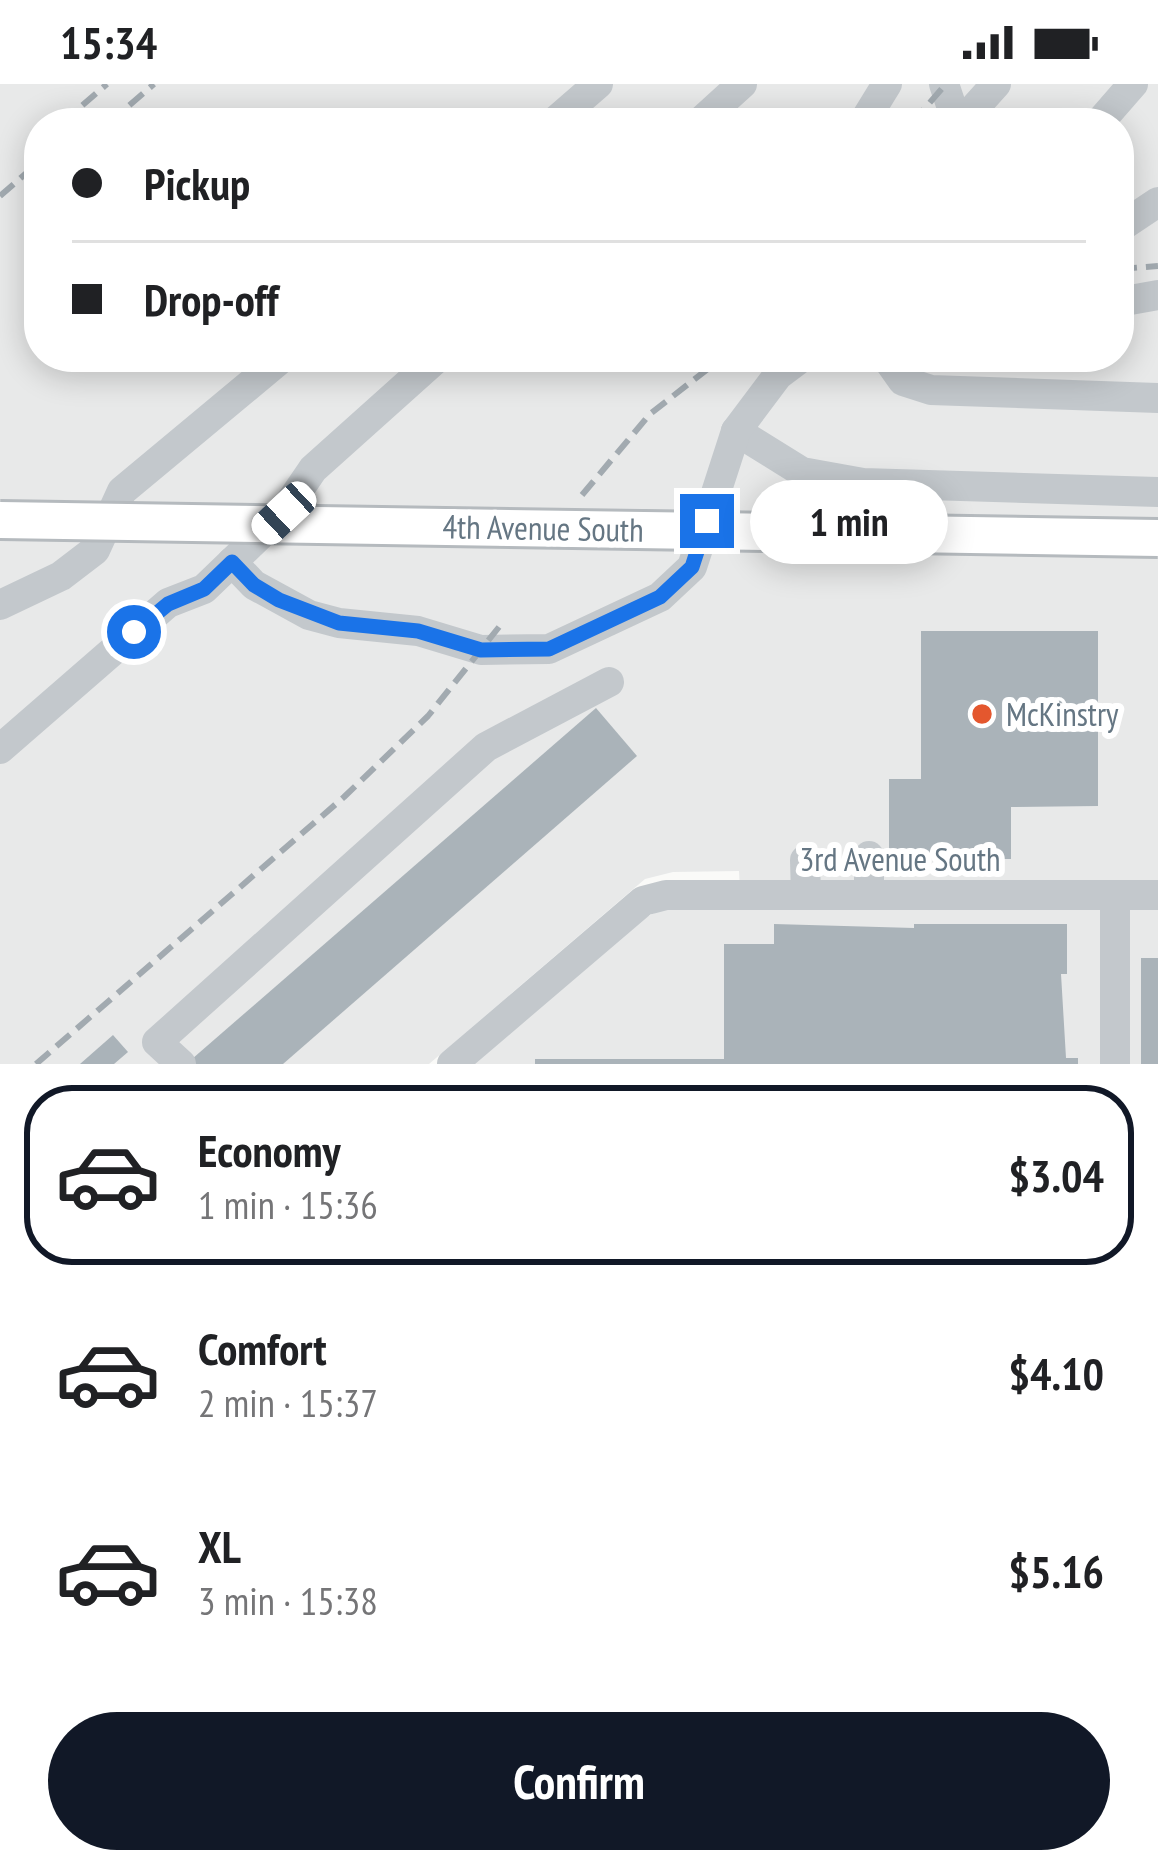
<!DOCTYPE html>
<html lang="en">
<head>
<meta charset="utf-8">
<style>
	body { margin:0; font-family:"PT Sans Narrow",sans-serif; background:#f6f6f6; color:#202124; height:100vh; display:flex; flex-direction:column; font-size:45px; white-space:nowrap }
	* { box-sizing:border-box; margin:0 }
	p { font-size:39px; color:#757577 }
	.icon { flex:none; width:66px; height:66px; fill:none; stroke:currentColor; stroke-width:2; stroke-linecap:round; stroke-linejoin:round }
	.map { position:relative; height:980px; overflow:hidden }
	.drawer { display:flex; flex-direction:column; background:#fff; flex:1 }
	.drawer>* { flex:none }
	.banner { position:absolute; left:24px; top:24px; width:1110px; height:264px; border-radius:48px; box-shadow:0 6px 30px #0003; display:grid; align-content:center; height:264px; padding:0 48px; background:#fff }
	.end { position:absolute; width:54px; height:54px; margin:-27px; border:15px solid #1a73e8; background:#fff; box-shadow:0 0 0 6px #fff }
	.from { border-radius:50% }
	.bubble { position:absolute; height:84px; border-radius:42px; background:#fff; box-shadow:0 6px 30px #0003; font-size:39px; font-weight:700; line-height:84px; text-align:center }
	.car { position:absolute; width:36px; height:72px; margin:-36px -18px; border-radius:15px; box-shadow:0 0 9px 3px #0007; background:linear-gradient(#fff 24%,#345 0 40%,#fff 0 76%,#345 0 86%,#fff 0) }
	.banner b { display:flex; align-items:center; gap:42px; height:114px; font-size:45px }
	.banner b+b { border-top:3px solid #e0e0e0 }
	.banner i { width:30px; height:30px; background:#202124 }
	ul { padding:21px 0 0; list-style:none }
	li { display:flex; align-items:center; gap:36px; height:180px; margin:0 24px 18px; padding:0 24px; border:6px solid transparent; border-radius:48px }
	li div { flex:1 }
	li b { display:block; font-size:45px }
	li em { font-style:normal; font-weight:700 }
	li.active { border-color:#111827 }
	li>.icon { width:108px; height:108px; stroke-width:1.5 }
	.cta { display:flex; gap:24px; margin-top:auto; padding:24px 48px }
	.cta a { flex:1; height:138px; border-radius:72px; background:#111827; color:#fff; font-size:48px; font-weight:700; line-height:138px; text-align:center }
	.status { display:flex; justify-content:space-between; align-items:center; height:84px; padding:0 60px; background:#fff; direction:ltr }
	.status svg { height:33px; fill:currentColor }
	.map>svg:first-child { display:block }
	.built { fill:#e8e9e9; fill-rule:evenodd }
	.building { fill:#aab3b9 }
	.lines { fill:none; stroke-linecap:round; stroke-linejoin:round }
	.minor { stroke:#c3c8cc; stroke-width:30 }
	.rail { stroke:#a2aab0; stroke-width:6; stroke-dasharray:18 9; stroke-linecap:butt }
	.major-bridge-casing { stroke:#b5babe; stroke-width:42; stroke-linecap:butt }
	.major-bridge { stroke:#fff; stroke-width:36 }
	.route { stroke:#1a73e8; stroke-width:15 }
	.poi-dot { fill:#e4572e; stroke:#fff; stroke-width:4.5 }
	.labels { text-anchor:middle; stroke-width:12; stroke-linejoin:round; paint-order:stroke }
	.street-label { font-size:33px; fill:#657683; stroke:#fff }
	.poi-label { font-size:33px; fill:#657683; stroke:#fff; text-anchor:start }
</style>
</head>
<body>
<div class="status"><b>15:34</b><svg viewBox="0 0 49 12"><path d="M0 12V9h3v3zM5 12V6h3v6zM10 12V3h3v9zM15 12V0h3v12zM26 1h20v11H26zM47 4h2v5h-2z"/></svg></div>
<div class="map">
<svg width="1158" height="980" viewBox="0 0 1158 980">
	<rect width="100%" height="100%" fill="#fafaf8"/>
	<path class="built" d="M0,0h1158v980h-690l162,-139 35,-17 76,2 -2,-39 -66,1 -28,7 -216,185h-429zM39,39h1080v234h-1080z"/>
	<g class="building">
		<path d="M921,547h177v175l-87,1v52h-122v-80h32z"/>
		<path d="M596,624l41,48 -354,308h-87l-4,-5z"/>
		<path d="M774,840l140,4v-4h153v50h-6l5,84h12v6h-543v-5h189v-115h50z"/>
		<rect x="1141" y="874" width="17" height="106"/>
		<path d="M113,951l15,17 -14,12h-34z"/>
	</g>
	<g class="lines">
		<g class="minor">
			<path d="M944,0l13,39"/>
			<path d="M553,39l45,-39"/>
			<path d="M699,39l43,-39"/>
			<path d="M863,39l24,-39"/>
			<path d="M961,39l35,-39"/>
			<path d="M1099,39l34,-39"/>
			<path d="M1119,144l39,-26"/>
			<path d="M1119,218l39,-7"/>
			<path d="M886,273l17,24 28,9 227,8"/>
			<path d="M736,347l66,41 61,11 295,9"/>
			<path d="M232,478l22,23 55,30 30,8 79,8 63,19 68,-1 111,-52 32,-30 44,-136 42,-56 24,-18"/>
			<path d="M0,521l61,-29 34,-26 27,-59 161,-134"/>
			<path d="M0,665l168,-146 36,-14 79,-76 30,-44 125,-112"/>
			<path d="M805,776l1,35"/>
			<path d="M869,811v-39"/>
			<path d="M1115,811v169"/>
			<path d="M181,980l-24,-22 329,-295 123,-65"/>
			<path d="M452,980l191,-163 23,-6h492"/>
		</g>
		<g class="rail">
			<path d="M62,39l45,-39"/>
			<path d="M109,39l45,-39"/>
			<path d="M912,39l34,-39"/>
			<path d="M0,112l39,-34"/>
			<path d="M1119,185l39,-3"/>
			<path d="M582,411l68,-81 73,-57"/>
			<path d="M36,980l308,-267 84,-81 71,-89"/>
		</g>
		<defs>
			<path id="major-bridge" d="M0,436l1158,18"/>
		</defs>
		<use href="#major-bridge" class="major-bridge-casing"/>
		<use href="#major-bridge" class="major-bridge"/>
	</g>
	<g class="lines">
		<path class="route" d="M134,548l34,-28 36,-15 28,-27 22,23 25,15 60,23 79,8 63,19 68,-1 111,-52 32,-30 15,-46"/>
	</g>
	<circle class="poi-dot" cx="982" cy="630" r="12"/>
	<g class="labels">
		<g class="street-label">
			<text transform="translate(543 444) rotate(1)" y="12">4th Avenue South</text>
			<text x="900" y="787">3rd Avenue South</text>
		</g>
		<g class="poi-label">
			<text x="1006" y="642">McKinstry</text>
		</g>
	</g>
</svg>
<i class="end from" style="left:134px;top:548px"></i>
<i class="end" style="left:707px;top:437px"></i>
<div class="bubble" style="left:750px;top:396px;width:198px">1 min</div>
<i class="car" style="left:284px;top:429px;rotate:227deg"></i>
<div class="banner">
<b><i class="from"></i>Pickup</b>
<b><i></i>Drop-off</b>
</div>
</div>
<section class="drawer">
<ul>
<li class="active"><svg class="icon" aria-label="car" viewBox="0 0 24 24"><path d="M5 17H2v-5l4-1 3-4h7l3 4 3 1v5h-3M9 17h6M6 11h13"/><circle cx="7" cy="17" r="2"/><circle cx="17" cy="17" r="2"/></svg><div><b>Economy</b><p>1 min · 15:36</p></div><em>$3.04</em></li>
<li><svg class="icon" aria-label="car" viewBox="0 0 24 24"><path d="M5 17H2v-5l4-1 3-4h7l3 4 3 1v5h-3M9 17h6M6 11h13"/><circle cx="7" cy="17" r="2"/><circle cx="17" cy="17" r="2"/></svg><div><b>Comfort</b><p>2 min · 15:37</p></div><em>$4.10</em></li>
<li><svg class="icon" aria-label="car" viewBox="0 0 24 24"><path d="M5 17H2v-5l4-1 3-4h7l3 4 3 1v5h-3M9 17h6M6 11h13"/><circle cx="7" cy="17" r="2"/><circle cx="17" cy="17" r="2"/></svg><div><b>XL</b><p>3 min · 15:38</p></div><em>$5.16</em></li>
</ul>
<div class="cta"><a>Confirm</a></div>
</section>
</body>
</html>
